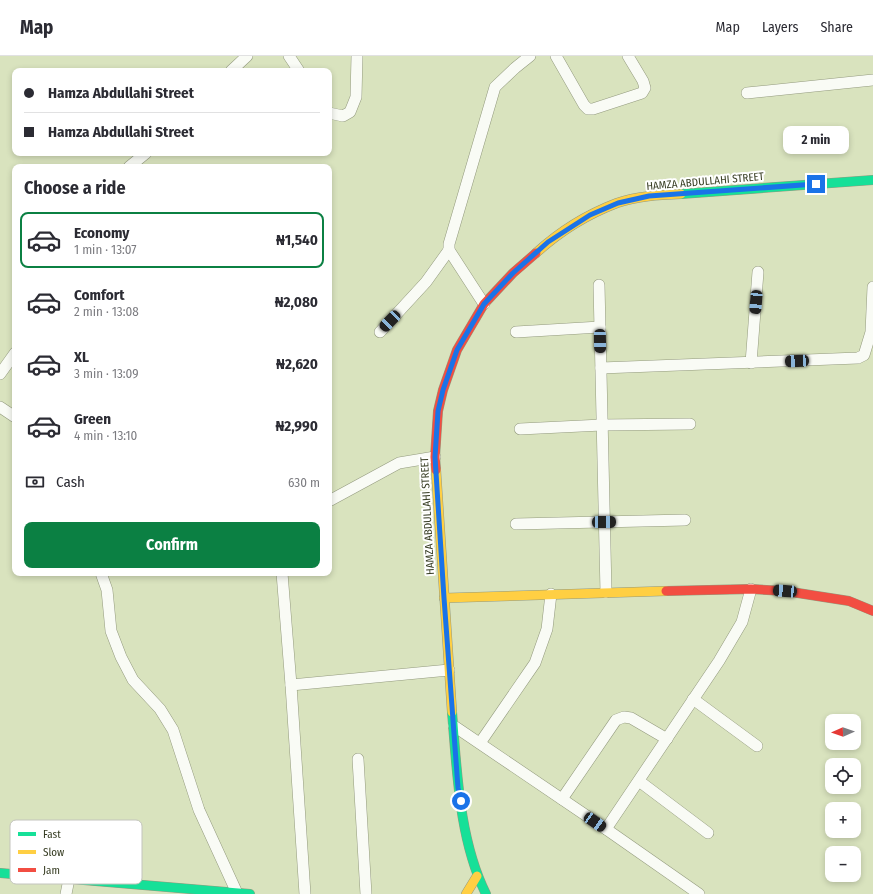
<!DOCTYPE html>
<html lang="en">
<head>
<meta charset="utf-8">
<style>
	body { margin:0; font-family:"Fira Sans Condensed",sans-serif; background:#f7f7f7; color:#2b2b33; height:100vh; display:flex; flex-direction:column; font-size:15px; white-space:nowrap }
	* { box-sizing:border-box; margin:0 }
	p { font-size:13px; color:#7c7c81 }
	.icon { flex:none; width:22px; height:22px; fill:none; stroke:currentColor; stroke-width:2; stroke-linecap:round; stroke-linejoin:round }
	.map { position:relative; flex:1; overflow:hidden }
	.drawer { position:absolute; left:12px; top:108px; width:320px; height:412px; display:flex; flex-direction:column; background:#fff; border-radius:8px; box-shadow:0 2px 6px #0003 }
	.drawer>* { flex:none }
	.banner { position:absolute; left:12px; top:12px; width:320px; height:88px; border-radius:8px; box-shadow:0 2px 6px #0003; display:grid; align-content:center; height:88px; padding:0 12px; background:#fff }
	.needle { width:26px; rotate:268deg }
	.controls { position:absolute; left:825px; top:658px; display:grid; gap:8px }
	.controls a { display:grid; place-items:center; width:36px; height:36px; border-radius:8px; background:#fff; box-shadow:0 2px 6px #0003; font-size:20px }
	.end { position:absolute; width:18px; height:18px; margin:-9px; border:5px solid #1a73e8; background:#fff; box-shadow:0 0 0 2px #fff }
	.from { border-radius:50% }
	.bubble { position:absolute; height:28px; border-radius:8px; background:#fff; box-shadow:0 2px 6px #0003; font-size:13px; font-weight:700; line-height:28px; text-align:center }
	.car { position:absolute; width:12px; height:24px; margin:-12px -6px; border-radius:5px; box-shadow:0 0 3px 1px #0007; background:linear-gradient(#222 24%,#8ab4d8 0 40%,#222 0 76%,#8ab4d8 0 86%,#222 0) }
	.banner b { display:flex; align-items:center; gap:14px; height:38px; font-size:15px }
	.banner b+b { border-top:1px solid #e1e1e2 }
	.banner i { width:10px; height:10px; background:#2b2b33 }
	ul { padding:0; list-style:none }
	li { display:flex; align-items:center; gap:12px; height:56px; margin:0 8px 6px; padding:0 4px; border:2px solid transparent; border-radius:8px }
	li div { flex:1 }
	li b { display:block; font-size:15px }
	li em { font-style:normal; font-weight:700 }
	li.selected { border-color:#0b8043 }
	li>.icon { width:36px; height:36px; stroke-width:1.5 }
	h2 { padding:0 12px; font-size:18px; line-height:48px }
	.pay { display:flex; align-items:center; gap:10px; height:44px; padding:0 12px; font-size:15px }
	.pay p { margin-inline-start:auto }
	.action { display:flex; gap:8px; margin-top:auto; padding:8px 12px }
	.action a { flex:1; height:46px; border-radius:8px; background:#0b8043; color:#fff; font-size:16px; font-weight:700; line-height:46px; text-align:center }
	header { display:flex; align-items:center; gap:24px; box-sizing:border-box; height:56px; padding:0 20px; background:#fff; border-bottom:1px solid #e1e1e2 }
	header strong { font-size:19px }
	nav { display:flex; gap:22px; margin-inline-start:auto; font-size:14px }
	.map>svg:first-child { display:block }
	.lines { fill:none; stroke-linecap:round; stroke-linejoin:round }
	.street-casing { stroke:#939a7e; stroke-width:12 }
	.fast-casing { stroke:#939a7e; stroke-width:10 }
	.slow-casing { stroke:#939a7e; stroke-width:10 }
	.jam-casing { stroke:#939a7e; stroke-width:10 }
	.street { stroke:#f9fbf5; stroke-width:11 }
	.fast { stroke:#16e098; stroke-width:9 }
	.slow { stroke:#ffcf43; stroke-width:9 }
	.jam { stroke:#f24e42; stroke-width:9 }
	.route { stroke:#1a73e8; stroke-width:5 }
	.labels { text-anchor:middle; stroke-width:4; stroke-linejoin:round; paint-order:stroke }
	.street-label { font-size:11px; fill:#363c22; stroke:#fff }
	.key { fill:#fff; stroke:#c3c4bd; stroke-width:1 }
	.key-label { font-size:11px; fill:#363c22 }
</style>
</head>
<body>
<header>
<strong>Map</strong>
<nav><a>Map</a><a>Layers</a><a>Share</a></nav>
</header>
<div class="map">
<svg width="873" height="838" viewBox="0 0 873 838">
	<rect width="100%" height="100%" fill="#d9e3be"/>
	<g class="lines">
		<defs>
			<g id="street">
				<path d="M289,0l10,15"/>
				<path d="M556,0l28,49 4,4h5l49,-16 3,-5 -2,-7 -15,-25"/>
				<path d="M231,15l16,-15"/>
				<path d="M747,37l126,-13"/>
				<path d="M329,57l14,3 7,-4 6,-15 1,-41"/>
				<path d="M129,111l17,-14"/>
				<path d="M599,229l7,307"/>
				<path d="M484,248l-35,-54v-6l46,-157 20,-19 15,-12"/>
				<path d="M380,276l46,-50 23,-32"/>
				<path d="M516,276l84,-5"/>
				<path d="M751,307l7,-91"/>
				<path d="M601,312l257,-10 6,-3 7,-23 2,-45"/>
				<path d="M0,318l15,-21"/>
				<path d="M0,351l15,10"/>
				<path d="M520,373l82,-4 88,-1"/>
				<path d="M329,445l70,-38 36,-6"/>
				<path d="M516,468l169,-4"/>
				<path d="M101,517l6,17 4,41 10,26 12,23 27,29 13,21 26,80 38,83"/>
				<path d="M282,517l9,112 14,209"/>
				<path d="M291,629l158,-15"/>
				<path d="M693,643l64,47"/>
				<path d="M454,670l152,103 93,65"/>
				<path d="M480,687l55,-80 12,-34 4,-35"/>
				<path d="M358,703l8,135"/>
				<path d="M639,725l69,52"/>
				<path d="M562,743l54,-79 8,-3 7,1 36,21"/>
				<path d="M606,773l113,-168 23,-39 9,-33"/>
				<path d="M66,838l3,-15"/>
			</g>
			<g id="fast">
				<path d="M681,138l192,-14"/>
				<path d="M452,656c5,59 7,128 34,182"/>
				<path d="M0,817l250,21"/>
			</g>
			<g id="slow">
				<path d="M536,197c23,-21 52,-39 81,-50 20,-7 42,-8 64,-9"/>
				<path d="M436,414l16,242"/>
				<path d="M444,542l222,-7"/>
				<path d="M466,838l11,-18"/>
			</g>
			<g id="jam">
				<path d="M436,414l-1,-13 3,-46 5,-21 14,-40 27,-46 29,-31 23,-20"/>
				<path d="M666,535l85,-2 34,2 64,10 24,10"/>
			</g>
		</defs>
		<use href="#street" class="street-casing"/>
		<use href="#fast" class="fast-casing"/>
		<use href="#slow" class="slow-casing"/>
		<use href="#jam" class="jam-casing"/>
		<use href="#street" class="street"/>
		<use href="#fast" class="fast"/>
		<use href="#slow" class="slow"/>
		<use href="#jam" class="jam"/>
	</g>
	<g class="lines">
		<path class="route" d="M461,745l-3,-13 -14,-190 -9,-141 3,-46 5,-21 14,-40 27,-46 29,-31 35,-31 42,-27 28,-12 31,-7 167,-12"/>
	</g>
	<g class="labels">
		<g class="street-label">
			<text transform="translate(705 125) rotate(-5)" y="4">HAMZA ABDULLAHI STREET</text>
			<text transform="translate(427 460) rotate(-93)" y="4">HAMZA ABDULLAHI STREET</text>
		</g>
	</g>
	<rect x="10" y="764" width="132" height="64" rx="6" class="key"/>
	<rect x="18" y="776" width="18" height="4" fill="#16e098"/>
	<rect x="18" y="794" width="18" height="4" fill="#ffcf43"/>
	<rect x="18" y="812" width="18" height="4" fill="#f24e42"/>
	<g class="key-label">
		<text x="43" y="782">Fast</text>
		<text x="43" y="800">Slow</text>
		<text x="43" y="818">Jam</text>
	</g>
</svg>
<div class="controls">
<a><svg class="needle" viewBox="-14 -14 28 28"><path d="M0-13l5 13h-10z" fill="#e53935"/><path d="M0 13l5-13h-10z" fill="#7c7c81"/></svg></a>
<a><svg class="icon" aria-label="locate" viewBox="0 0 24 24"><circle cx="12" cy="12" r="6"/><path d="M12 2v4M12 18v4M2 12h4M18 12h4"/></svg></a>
<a>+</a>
<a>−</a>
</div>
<i class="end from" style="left:461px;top:745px"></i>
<i class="end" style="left:816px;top:128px"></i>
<div class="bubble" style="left:783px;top:70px;width:66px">2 min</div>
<i class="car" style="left:756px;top:246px;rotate:185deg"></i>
<i class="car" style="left:390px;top:265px;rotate:224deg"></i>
<i class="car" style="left:600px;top:285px;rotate:179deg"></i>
<i class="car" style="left:797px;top:305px;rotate:267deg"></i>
<i class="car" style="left:604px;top:466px;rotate:89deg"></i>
<i class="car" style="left:785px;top:535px;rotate:274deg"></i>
<i class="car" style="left:595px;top:766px;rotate:124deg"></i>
<div class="banner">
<b><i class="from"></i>Hamza Abdullahi Street</b>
<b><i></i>Hamza Abdullahi Street</b>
</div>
<section class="drawer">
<h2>Choose a ride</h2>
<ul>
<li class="selected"><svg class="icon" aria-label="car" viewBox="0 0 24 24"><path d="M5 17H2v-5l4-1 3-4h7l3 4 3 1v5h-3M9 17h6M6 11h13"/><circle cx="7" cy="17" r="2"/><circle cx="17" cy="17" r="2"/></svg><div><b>Economy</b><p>1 min · 13:07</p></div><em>₦1,540</em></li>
<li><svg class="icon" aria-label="car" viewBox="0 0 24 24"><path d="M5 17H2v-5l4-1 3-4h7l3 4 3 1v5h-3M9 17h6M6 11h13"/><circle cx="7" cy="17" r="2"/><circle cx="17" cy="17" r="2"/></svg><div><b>Comfort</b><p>2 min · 13:08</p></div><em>₦2,080</em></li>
<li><svg class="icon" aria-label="car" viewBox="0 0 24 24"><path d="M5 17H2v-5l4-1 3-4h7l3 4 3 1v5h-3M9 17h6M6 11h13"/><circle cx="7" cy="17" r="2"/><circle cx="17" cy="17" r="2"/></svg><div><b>XL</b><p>3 min · 13:09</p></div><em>₦2,620</em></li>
<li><svg class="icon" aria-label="car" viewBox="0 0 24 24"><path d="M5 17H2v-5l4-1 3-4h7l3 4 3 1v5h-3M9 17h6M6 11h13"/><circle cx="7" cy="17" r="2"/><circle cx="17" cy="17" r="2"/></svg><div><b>Green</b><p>4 min · 13:10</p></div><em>₦2,990</em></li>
</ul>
<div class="pay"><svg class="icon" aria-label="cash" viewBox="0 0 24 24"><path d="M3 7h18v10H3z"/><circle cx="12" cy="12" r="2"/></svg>Cash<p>630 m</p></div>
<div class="action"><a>Confirm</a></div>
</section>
</div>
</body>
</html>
